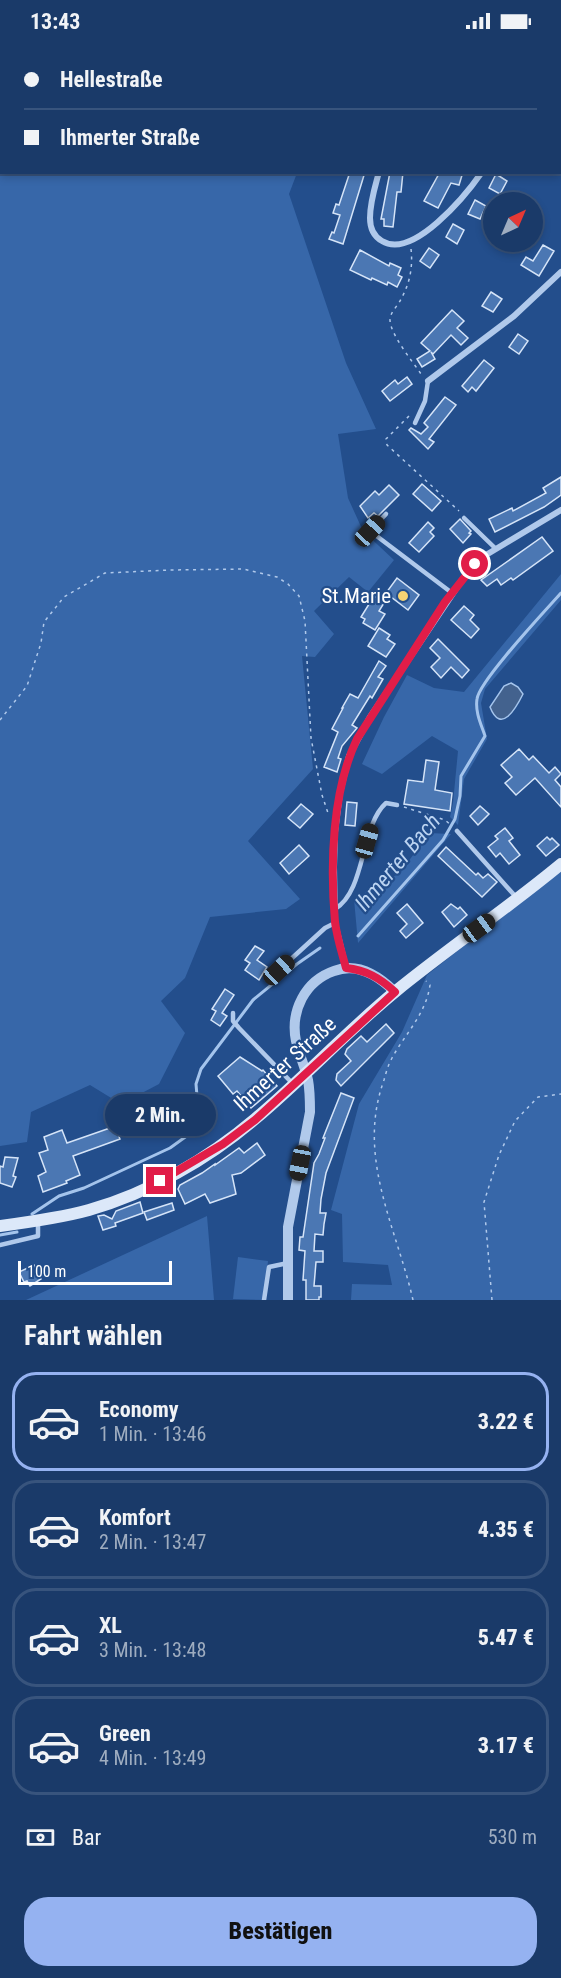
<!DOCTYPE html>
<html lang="de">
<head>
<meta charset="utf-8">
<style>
	body { margin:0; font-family:"Roboto Condensed",sans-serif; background:#23416f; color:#f1f3f6; height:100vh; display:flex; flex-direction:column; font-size:22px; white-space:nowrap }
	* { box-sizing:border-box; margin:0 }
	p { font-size:20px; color:#9fadc0 }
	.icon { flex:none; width:33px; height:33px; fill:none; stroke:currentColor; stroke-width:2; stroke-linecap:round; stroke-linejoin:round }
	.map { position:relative; height:1258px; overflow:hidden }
	.drawer { display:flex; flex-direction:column; background:#1a3a69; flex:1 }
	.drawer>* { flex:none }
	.guide { position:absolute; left:0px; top:0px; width:561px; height:132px; box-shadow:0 3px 9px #0003,0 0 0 2px #38547d; display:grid; align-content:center; height:132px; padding:0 24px; background:#1a3a69 }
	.needle { width:39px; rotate:44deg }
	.fabs { position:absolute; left:483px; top:150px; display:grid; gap:12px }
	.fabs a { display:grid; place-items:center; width:60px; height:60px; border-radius:50%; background:#1a3a69; box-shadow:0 3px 9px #0003,0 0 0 2px #38547d; font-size:30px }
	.scale { position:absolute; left:18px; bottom:15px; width:154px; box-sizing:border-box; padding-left:6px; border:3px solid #fff; border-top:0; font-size:16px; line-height:21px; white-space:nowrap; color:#fff; -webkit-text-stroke:4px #234e8c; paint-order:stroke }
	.end { position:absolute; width:27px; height:27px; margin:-14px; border:8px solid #e11d48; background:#fff; box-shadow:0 0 0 3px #fff }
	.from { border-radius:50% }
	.bubble { position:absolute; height:42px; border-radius:21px; background:#1a3a69; box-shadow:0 3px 9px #0003,0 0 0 2px #38547d; font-size:20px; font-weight:800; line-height:42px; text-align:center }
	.car { position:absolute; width:18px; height:36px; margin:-18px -9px; border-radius:8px; box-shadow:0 0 4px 2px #0007; background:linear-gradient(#222 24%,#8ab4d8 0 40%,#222 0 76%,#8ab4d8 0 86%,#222 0) }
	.guide b { display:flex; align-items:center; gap:21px; height:57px; font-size:22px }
	.guide b+b { border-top:2px solid #38547d }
	.guide i { width:15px; height:15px; background:#f1f3f6 }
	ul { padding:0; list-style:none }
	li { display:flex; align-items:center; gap:18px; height:99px; margin:0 12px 9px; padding:0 12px; border:3px solid #38547d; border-radius:24px }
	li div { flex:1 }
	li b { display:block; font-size:22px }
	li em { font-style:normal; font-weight:800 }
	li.selected { border-color:#95b2f1 }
	li>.icon { width:54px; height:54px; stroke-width:1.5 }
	h2 { padding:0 24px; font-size:27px; line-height:72px }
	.pay { display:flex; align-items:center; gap:15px; height:66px; padding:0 24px; font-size:22px }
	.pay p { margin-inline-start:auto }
	.cta { display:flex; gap:12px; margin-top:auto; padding:12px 24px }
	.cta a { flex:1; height:69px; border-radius:24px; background:#95b2f1; color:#111; font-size:24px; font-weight:800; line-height:69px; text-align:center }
	.status { display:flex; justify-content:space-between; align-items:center; height:42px; padding:0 30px; background:#1a3a69; direction:ltr }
	.status svg { height:16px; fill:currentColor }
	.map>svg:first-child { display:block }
	.green { fill:#3767a9 }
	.water { fill:#43628e; stroke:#a4c4ec; stroke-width:1.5 }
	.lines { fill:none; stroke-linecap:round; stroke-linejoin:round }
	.stream { stroke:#a4c4ec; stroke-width:3 }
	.building { fill:#4b77b3; stroke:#d5e4f8; stroke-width:1.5 }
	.path { stroke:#b0c9eb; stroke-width:1.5; stroke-dasharray:3 4.5; stroke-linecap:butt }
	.service { stroke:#b0c9eb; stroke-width:4.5 }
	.minor { stroke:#b0c9eb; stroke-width:6 }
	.tertiary { stroke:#b0c9eb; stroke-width:10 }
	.secondary { stroke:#dce8f9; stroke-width:12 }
	.route { stroke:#e11d48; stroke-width:8 }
	.poi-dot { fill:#f6d373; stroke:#234e8c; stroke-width:2 }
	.labels { text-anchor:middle; stroke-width:4.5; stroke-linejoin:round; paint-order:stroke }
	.poi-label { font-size:21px; fill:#fff; stroke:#234e8c; text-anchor:end }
	.street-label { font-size:21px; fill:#fff; stroke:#234e8c }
	.water-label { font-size:22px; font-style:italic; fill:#bcd4f2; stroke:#234e8c }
</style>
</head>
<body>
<div class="status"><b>13:43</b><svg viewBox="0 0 49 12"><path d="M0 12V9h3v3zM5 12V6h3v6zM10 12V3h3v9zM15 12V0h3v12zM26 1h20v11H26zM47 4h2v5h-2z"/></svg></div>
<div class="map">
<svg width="561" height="1258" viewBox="0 0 561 1258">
	<rect width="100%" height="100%" fill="#234e8c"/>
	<g class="green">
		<path d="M0,0h345l-343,2v128l295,1 -8,21 57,169 30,66 -38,5 10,64 15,33 31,29 -26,32 -19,-15 -35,34 20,23 -19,23 -13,-1 11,113 -65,72 52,58 -14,10 -76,8 -25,61 -24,23 24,32 -26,51 -38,20 -31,-19 -59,27 -4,30 -27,4z"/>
		<path d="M561,532v26l-76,89 -4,14 6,36 -23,40 -6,46 -8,-8 3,-14 5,-52 -26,-15 -50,38 -20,-10 22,-47 23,-42 27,13 30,4z"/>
		<path d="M429,791l22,1 -93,109 -4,-44 46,-26z"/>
		<path d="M561,827v431h-210l1,-16 40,1 -4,-20 -45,-3 -1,-48 -11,-4 28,-106 43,-72 25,-57z"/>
		<path d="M207,1174l7,84h-188z"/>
		<path d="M238,1215l30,4 -4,39 -31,-1z"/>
	</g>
	<path class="water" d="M511,641l7,4 5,7c-7,14 -22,41 -33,13l14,-21z"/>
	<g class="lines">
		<g class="stream">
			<path d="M358,894l85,-96 12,-21 5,-23 1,-20 24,-40c-4,-12 -10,-24 -8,-37 2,-18 68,-88 84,-106"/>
			<path d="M32,1172l27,-18 25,-8 86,-40 25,-18 8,-12 -5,-10 -2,-24 5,-15 52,-69 44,-36 23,-16"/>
			<path d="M0,1193l17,-3"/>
		</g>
	</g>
	<g class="building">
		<path d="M350,130h15l-22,72 -14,-5 3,-7 2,1 6,-18 -7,-2 3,-9 3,1z"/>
		<path d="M390,130h13l-2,20h-4l-4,35 -9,-1v-7h-3z"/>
		<path d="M440,130h23l-4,13 -8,-2 -13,25 -14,-7z"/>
		<path d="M496,132l11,7 -7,13 -11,-6z"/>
		<path d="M475,158l11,6 -6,13 -12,-5z"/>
		<path d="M453,182l11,6 -7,14 -11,-7z"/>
		<path d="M543,203l11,6 -15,25 -18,-11 5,-8 7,4z"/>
		<path d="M429,206l10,7 -9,13 -10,-7z"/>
		<path d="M360,208l29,16 1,-3 11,5 -3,7 4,2 -5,10 -9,-5 -1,3 -15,-7 -1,2 -21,-10z"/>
		<path d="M491,250l11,7 -9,13 -11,-6z"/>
		<path d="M452,268l12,11 -7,7 11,10 -7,7 -10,-10 -18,19 -2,-2 4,7 -13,8 -5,-8 13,-8 -9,-8z"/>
		<path d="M518,292l10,7 -9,13 -10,-7z"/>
		<path d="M484,318l10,8 -18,23 -4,-4 -4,5 -6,-6z"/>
		<path d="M407,335l5,7 -22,17 -8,-10 13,-11 3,4z"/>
		<path d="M445,355l11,8 -27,34 5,3 -6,7 -19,-19 2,-2 10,6 7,-7 -4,-4z"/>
		<path d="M561,435v18l-17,12 -49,25 -6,-13 23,-11 1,3 33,-18 -3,-5z"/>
		<path d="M422,442l19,17 -9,10 -19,-17z"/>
		<path d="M389,443l10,10 -21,21 -4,-3 -6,5 -8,-12 15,-15 4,4z"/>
		<path d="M460,477l11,12 -2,2 2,1 -8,9 -13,-14z"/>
		<path d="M428,480l6,6 -4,4 4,4 -15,16 -10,-9z"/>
		<path d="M542,495l11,14 -40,29 -2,-2 -10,7 -4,-6 -10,7 -6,-6z"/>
		<path d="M397,536l22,17 -11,15 -22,-17z"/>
		<path d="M374,554l10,7 -5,8 6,3 -10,16 -12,-7 2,-4 -4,-2z"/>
		<path d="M464,564l10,9 -4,5 9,9 -8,9 -20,-18z"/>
		<path d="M379,586l11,7 -3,4 8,5 -9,13 -18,-11z"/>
		<path d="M438,597l31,31 -7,8 -11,-11 -10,11 -10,-11 9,-9 -10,-10z"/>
		<path d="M379,619l7,5 -8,11 5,2 -11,19 -2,-2 -18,29 5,3 -15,18 -4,12 3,1 -4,13 -13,-5 14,-35 -6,-3 11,-21h-1l8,-14 8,4z"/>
		<path d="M519,707l10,11 4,-4 16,17 6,-6 6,7 -6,6 6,7v20l-26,-29 -19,17 -11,-12 7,-6 -11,-12z"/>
		<path d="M426,718l13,2 -4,28 17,3 -2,18 -46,-7 4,-24 15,2z"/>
		<path d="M347,760l10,1 -2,23 -10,-1z"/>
		<path d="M301,762l12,10 -13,14 -12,-10z"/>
		<path d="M480,764l9,8 -11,11 -8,-9z"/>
		<path d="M505,786l8,10 -4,3 11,14 -11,9 -9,-11 -4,4 -8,-10 10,-8 -3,-3z"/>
		<path d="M547,795l3,3 2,-2 7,7 -13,11 -9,-10z"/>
		<path d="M299,803l10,11 -20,18 -9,-11z"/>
		<path d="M446,805l30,28 2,-2 5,5 5,-4 9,8 -15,15 -44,-41z"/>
		<path d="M407,862l16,19 -17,15 -6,-7 7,-7 -10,-11z"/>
		<path d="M451,862l7,5 2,-2 7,8 -13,12 -12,-15z"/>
		<path d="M255,904l9,5 -7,9 10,7 -8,13 -14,-10 5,-7 -5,-3z"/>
		<path d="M225,947l9,6 -12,18 5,3 -7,10 -9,-6 5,-9 -4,-2z"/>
		<path d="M386,982l8,9 -53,53 -5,-6 1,-6 14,-13 -6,-7 2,-5 14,-13 6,6z"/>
		<path d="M240,1015l22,14 1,-1 14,16 -26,22 -14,-17 -4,3 -15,-18z"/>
		<path d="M341,1051l13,5 -28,75 -5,26 -1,14h6l-2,11 -1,11 -8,-1 -1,17h9v11h-7l-2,24h7v11h-2v3h-13v-20h-3l2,-29 -6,-1 1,-13h3l11,-74 5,-9 6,-16h-2z"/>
		<path d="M110,1086l1,3 5,-2 4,10 -47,17 7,19 -14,6 1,2 -24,9 -5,-16 8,-4 -7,-19 9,-3 -4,-13 18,-7 5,13z"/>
		<path d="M257,1101l8,12 -24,18 -9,2 4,19 -26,9 -5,-9 -20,10 -7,-15 2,-4 22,-12 13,-9v1l24,-17 5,5z"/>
		<path d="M5,1115l13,1 -5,18 3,1 -4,10 -12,-4v-17l3,1z"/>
		<path d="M140,1160l3,11 -28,10 1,3 -13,4 -5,-14 6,-1 8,4 4,-8z"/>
		<path d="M172,1161l2,7 -27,10 -3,-8z"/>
		<path d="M34,1223l7,14 -11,7 -3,-5 -3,1 -5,-10z"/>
	</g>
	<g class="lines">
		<g class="path">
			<path d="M465,0l2,2"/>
			<path d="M189,2l1,-2"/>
			<path d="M326,2l2,-2"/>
			<path d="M0,58h2"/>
			<path d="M411,207c2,18 -1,34 -10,50 -3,7 -11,13 -11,21 0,14 23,42 31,54"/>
			<path d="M409,374l-23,23 1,6 72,66"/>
			<path d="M0,678l27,-34 14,-43 3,-21 20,-25 41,-24 65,-3 73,-1 34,8 11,7 11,12 6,25 6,117 11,57 6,18"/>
			<path d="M404,765l41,13 7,6"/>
			<path d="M413,1258c-17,-74 -57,-143 -29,-220 2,-7 4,-15 8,-22 13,-24 34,-44 38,-73l-4,-4"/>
			<path d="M492,1258l-8,-98 15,-47 16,-34 23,-24 23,-3"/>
		</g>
		<g class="service">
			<path d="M415,381l10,-22 3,-20"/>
			<path d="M386,472l-16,17 82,62"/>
			<path d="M464,476l31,30"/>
			<path d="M457,789l59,66"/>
			<path d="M335,867c31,-18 25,-83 51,-106l11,2"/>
			<path d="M279,928l46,-42 10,-5"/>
			<path d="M233,971v8l6,7 54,56"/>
			<path d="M0,1203l38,-9v-15"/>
			<path d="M264,1258l5,-33 19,-4"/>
		</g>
		<g class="minor">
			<path d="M407,2v-2"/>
			<path d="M560,5l1,-2"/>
			<path d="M379,130c-4,15 -9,30 -9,46 0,10 3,18 12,23 31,19 84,-46 100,-69"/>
			<path d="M428,339l86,-65 47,-44"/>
			<path d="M346,926l-11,-45 -1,-56 1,-35 5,-39 9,-37 21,-39 92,-137 24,-25 75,-45"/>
		</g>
		<path class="tertiary" d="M288,1258v-73l22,-115c0,-11 0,-21 -2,-32 -3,-13 -9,-26 -12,-39 -6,-30 9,-60 38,-70 23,-9 45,5 61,21"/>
		<path class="secondary" d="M0,1184c30,-4 60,-8 89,-16 60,-17 119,-51 166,-91 49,-41 92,-88 141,-128 54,-44 112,-83 165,-127"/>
	</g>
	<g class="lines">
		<path class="route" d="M160,1139l63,-37 32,-24 140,-128c-15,-14 -29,-22 -49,-24 -4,-15 -9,-30 -11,-46 -5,-57 -3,-131 22,-183l88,-137 30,-38"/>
	</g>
	<circle class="poi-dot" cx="403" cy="554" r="6"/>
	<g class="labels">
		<g class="poi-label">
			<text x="391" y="561">St.Marie</text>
		</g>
		<g class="street-label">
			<text transform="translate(285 1022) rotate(-42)" y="7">Ihmerter Straße</text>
		</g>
		<g class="water-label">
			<text transform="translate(397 820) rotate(-50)" y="8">Ihmerter Bach</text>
		</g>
	</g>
</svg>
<div class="fabs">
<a><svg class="needle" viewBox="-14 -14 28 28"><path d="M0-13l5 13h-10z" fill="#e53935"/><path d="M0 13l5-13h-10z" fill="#9fadc0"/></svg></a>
</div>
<div class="scale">100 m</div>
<i class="end from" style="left:475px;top:522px"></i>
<i class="end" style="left:160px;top:1139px"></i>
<div class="bubble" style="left:105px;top:1052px;width:111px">2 Min.</div>
<i class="car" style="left:370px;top:489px;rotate:43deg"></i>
<i class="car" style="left:367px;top:799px;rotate:16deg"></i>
<i class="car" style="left:479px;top:886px;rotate:54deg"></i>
<i class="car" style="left:279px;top:928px;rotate:47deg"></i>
<i class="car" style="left:300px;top:1121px;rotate:191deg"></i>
<div class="guide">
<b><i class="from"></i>Hellestraße</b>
<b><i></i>Ihmerter Straße</b>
</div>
</div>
<section class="drawer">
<h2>Fahrt wählen</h2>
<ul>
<li class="selected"><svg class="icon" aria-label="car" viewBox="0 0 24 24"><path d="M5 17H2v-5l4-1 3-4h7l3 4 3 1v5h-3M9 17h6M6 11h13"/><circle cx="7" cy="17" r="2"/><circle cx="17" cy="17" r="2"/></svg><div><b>Economy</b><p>1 Min. · 13:46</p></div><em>3.22 €</em></li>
<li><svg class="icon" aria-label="car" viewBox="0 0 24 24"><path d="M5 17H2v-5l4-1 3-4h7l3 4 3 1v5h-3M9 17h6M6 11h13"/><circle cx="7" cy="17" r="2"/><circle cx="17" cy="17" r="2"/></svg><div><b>Komfort</b><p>2 Min. · 13:47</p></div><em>4.35 €</em></li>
<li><svg class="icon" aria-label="car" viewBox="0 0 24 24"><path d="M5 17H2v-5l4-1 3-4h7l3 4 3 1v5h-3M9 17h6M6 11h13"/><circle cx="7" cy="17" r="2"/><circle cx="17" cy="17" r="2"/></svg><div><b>XL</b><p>3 Min. · 13:48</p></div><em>5.47 €</em></li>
<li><svg class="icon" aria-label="car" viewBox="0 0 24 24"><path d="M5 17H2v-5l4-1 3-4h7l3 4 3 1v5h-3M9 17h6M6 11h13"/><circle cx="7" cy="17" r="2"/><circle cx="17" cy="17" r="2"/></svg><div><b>Green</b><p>4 Min. · 13:49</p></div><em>3.17 €</em></li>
</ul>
<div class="pay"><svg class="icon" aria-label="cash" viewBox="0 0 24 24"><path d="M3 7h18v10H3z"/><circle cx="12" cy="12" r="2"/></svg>Bar<p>530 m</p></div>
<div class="cta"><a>Bestätigen</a></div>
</section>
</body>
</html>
